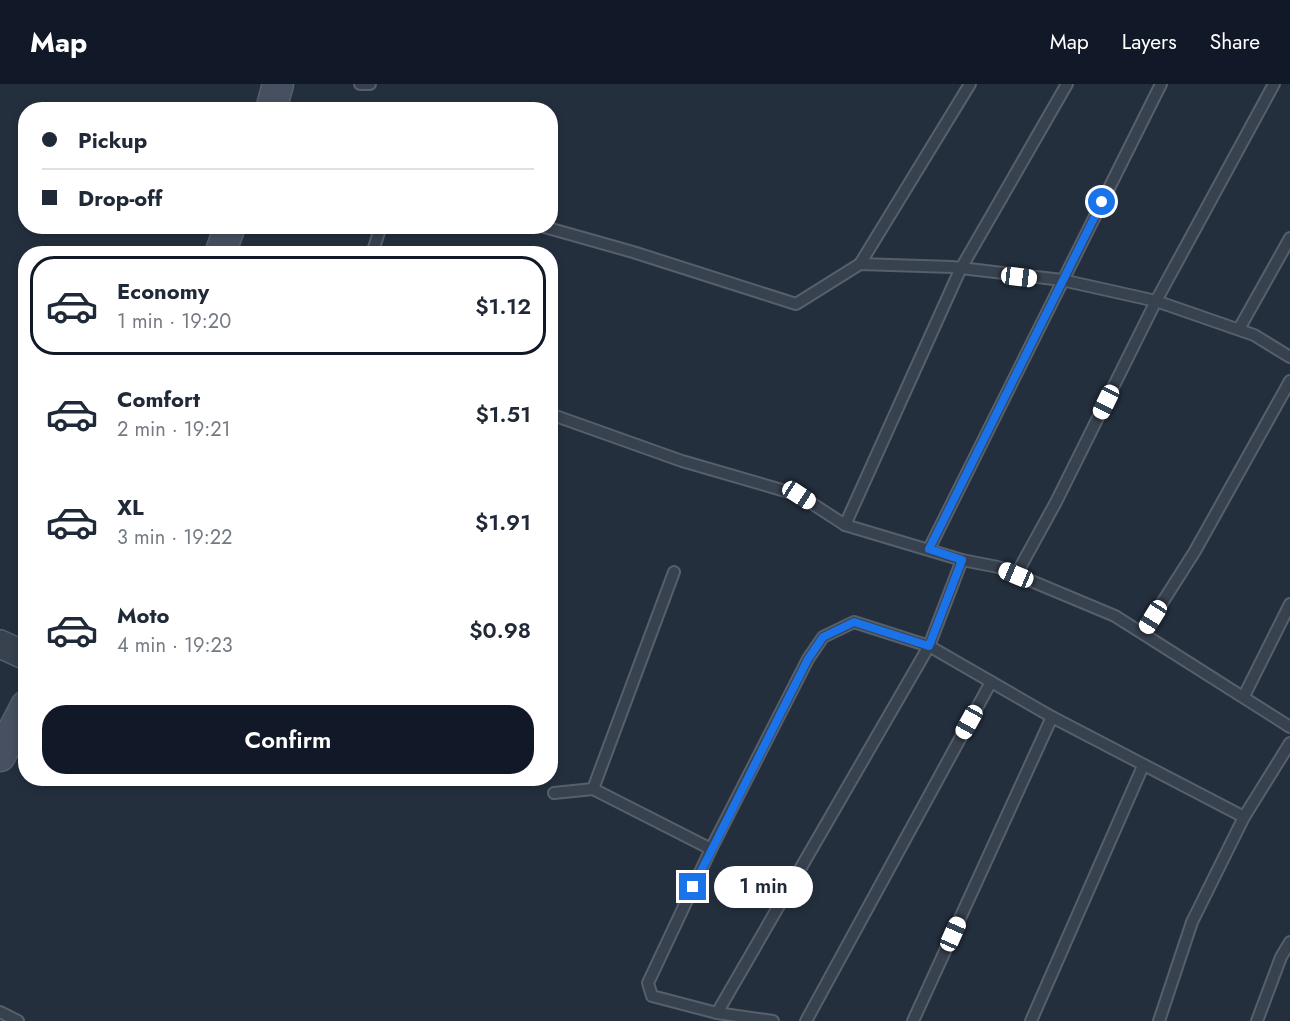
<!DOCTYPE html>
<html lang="en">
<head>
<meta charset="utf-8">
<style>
	body { margin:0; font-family:Jost,sans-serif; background:#f6f6f7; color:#1f2937; height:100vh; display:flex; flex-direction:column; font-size:22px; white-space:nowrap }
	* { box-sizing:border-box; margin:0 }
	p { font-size:20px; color:#747a83 }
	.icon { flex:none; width:33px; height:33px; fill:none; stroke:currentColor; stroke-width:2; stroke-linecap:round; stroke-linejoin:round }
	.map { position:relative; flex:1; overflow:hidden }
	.sheet { position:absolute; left:18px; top:162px; width:540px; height:540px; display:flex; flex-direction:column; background:#fff; border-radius:24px; box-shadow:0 3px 9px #0003 }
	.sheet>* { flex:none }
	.hud { position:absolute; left:18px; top:18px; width:540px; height:132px; border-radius:24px; box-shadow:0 3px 9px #0003; display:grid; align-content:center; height:132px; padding:0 24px; background:#fff }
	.end { position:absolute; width:27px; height:27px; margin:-14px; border:8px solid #1a73e8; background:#fff; box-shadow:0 0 0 3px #fff }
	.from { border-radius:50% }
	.bubble { position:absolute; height:42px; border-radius:21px; background:#fff; box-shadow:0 3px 9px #0003; font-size:20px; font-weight:600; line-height:42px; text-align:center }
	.car { position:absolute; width:18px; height:36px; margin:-18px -9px; border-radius:8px; box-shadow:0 0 4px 2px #0007; background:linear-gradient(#fff 24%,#345 0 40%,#fff 0 76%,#345 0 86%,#fff 0) }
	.hud b { display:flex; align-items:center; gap:21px; height:57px; font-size:22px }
	.hud b+b { border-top:2px solid #e0e1e3 }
	.hud i { width:15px; height:15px; background:#1f2937 }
	ul { padding:10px 0 0; list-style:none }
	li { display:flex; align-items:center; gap:18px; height:99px; margin:0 12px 9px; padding:0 12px; border:3px solid transparent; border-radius:24px }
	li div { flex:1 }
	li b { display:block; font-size:22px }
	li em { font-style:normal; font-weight:600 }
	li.active { border-color:#111827 }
	li>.icon { width:54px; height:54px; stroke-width:1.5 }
	.action { display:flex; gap:12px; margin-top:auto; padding:12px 24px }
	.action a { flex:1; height:69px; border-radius:24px; background:#111827; color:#fff; font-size:24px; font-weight:600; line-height:69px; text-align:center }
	header { display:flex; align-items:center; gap:36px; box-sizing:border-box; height:84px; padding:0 30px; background:#111827; color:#fff }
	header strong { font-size:28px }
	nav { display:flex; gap:33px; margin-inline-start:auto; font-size:21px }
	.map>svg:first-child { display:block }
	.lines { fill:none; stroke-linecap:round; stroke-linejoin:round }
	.service-casing { stroke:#565f6c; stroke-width:14 }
	.tertiary-casing { stroke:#565f6c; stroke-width:30 }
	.secondary-casing { stroke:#565f6c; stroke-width:33 }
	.service { stroke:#38414e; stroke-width:10 }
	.tertiary { stroke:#38414e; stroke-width:27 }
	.secondary { stroke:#465061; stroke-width:30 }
	.route { stroke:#1a73e8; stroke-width:8 }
</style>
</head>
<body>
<header>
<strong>Map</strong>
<nav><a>Map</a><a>Layers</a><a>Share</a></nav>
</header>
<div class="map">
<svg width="1290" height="937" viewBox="0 0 1290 937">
	<rect width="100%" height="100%" fill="#242f3e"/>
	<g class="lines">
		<defs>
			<g id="service">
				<path d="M360,0h10"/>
				<path d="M541,142l92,26 163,52 64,-40 92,3 110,13 94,21 98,34 36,22"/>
				<path d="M372,170l9,-28"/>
				<path d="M860,180l110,-180"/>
				<path d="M1239,245l51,-91"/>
				<path d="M550,330l132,47 117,34 46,30 117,35 36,7 117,49 175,111"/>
				<path d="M845,441l115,-255 107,-186"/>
				<path d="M929,465l232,-465"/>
				<path d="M1016,491l40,-73 100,-201 118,-217"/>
				<path d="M1143,549l52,-82 95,-170"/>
				<path d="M1244,612l46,-92"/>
				<path d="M593,705l81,-217"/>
				<path d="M554,709l39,-4 118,60 -63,134 4,13 65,17 56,8"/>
				<path d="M711,765l97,-190 15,-22 31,-15 75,24 33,-86"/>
				<path d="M0,928l18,9"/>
				<path d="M717,929l212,-367 123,71 192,100"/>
				<path d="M806,937l185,-339"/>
				<path d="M913,937l139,-304"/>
				<path d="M1031,937l112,-255"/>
				<path d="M1159,937l33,-99 52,-105 46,-74"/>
				<path d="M1257,937l24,-64 9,-15"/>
			</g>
			<path id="tertiary" d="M0,560l26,12"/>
			<g id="secondary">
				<path d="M271,26l7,-26"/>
				<path d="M220,170l10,-28"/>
				<path d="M0,672l26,-50"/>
			</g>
		</defs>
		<use href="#service" class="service-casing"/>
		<use href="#tertiary" class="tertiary-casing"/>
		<use href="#secondary" class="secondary-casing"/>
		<use href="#service" class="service"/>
		<use href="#tertiary" class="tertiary"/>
		<use href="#secondary" class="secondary"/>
	</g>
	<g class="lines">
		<path class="route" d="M693,803l115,-228 15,-22 31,-15 75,24 33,-86 -33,-11 173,-347"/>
	</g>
</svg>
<i class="end from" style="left:1102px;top:118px"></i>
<i class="end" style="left:693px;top:803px"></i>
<div class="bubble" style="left:714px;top:782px;width:99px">1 min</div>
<i class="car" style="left:1019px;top:193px;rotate:97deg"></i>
<i class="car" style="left:1106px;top:318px;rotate:206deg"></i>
<i class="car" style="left:799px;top:411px;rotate:123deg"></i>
<i class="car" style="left:1016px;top:491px;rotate:293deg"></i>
<i class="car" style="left:1153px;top:533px;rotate:212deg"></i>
<i class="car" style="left:969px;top:638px;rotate:209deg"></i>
<i class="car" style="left:953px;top:850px;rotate:24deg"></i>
<div class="hud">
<b><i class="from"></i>Pickup</b>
<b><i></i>Drop-off</b>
</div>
<section class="sheet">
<ul>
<li class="active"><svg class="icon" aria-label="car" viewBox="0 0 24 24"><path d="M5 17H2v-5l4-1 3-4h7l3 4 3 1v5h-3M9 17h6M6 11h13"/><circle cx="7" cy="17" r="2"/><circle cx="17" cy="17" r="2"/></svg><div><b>Economy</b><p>1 min · 19:20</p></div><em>$1.12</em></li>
<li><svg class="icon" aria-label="car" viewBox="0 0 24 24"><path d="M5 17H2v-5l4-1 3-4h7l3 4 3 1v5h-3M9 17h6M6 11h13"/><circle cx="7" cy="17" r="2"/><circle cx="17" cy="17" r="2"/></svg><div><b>Comfort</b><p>2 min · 19:21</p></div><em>$1.51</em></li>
<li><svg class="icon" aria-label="car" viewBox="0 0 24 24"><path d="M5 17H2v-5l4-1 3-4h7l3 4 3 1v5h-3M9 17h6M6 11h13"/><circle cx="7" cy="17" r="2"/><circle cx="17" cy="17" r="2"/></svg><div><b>XL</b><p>3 min · 19:22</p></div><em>$1.91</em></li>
<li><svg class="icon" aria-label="car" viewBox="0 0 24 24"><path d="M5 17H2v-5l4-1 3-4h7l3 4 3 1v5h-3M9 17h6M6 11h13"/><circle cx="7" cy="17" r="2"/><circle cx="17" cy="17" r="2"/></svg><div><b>Moto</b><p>4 min · 19:23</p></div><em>$0.98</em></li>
</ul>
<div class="action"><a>Confirm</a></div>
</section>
</div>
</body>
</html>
